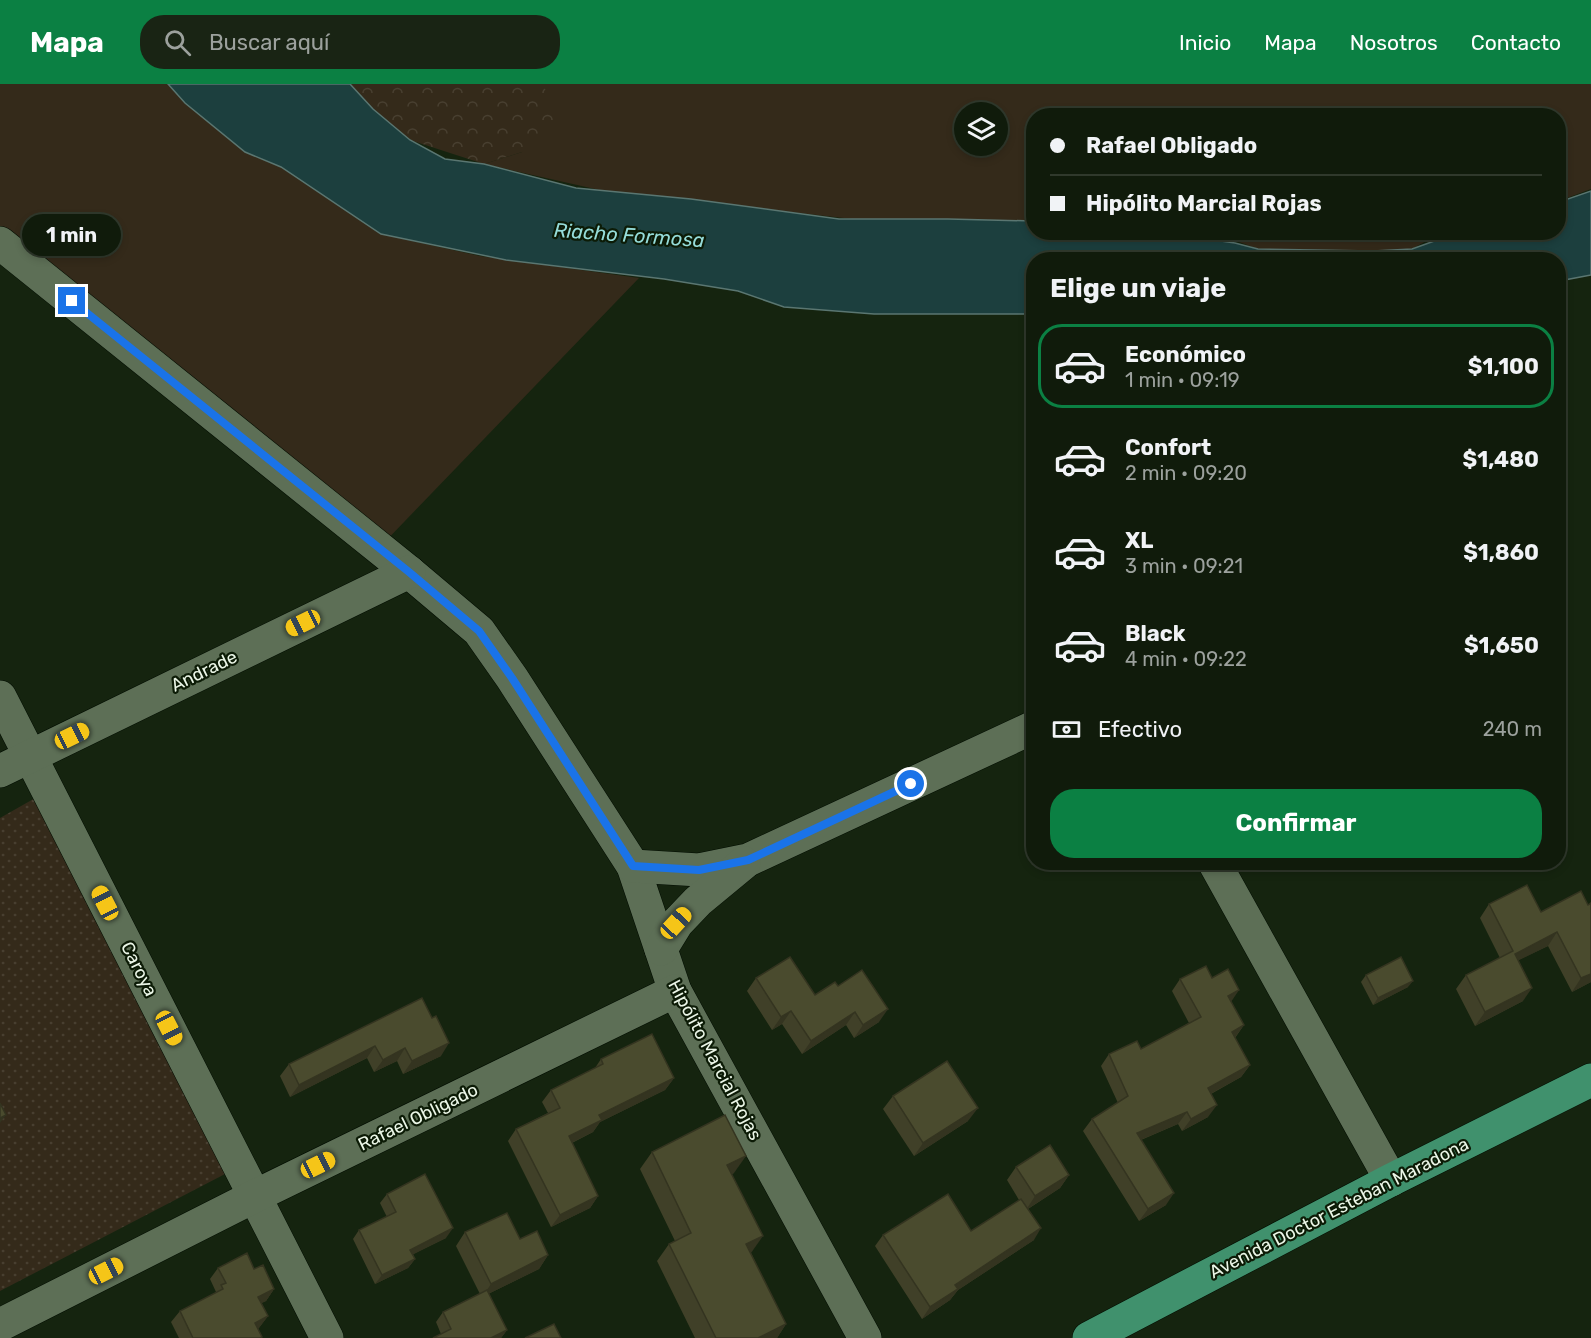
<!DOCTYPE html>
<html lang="es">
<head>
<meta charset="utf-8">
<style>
	body { margin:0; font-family:Rubik,sans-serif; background:#192414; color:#f1f3f6; height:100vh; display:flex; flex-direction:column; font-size:22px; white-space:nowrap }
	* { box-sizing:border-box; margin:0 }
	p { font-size:20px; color:#9ca19d }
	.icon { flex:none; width:33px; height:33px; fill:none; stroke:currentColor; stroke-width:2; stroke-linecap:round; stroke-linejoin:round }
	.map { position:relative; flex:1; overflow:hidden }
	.details { position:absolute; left:1026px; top:168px; width:540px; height:618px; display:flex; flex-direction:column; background:#101b0b; border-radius:24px; box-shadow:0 3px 9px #0003,0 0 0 2px #30392c }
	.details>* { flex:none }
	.top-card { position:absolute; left:1026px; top:24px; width:540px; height:132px; border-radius:24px; box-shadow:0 3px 9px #0003,0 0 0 2px #30392c; display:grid; align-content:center; height:132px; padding:0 24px; background:#101b0b }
	.fabs { position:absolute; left:954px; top:18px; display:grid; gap:12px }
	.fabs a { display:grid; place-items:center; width:54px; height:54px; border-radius:50%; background:#101b0b; box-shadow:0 3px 9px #0003,0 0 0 2px #30392c; font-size:30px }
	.end { position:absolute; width:27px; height:27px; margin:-14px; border:8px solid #1a73e8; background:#fff; box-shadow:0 0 0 3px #fff }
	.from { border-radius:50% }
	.bubble { position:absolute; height:42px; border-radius:21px; background:#101b0b; box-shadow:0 3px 9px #0003,0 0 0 2px #30392c; font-size:20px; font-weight:700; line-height:42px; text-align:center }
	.car { position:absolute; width:18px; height:36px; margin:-18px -9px; border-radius:8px; box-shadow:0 0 4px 2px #0007; background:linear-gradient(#f5c518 24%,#345 0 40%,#f5c518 0 76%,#345 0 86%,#f5c518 0) }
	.top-card b { display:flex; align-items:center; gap:21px; height:57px; font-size:22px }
	.top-card b+b { border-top:2px solid #30392c }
	.top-card i { width:15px; height:15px; background:#f1f3f6 }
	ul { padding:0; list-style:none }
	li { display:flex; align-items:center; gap:18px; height:84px; margin:0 12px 9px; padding:0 12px; border:3px solid transparent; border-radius:24px }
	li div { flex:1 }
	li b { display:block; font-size:22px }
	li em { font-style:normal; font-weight:700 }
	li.selected { border-color:#0b8043 }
	li>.icon { width:54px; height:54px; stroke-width:1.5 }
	h2 { padding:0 24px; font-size:27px; line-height:72px }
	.pay { display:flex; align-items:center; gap:15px; height:66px; padding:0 24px; font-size:22px }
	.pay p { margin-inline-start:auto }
	.action { display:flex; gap:12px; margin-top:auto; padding:12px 24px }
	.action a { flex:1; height:69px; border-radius:24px; background:#0b8043; color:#fff; font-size:24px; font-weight:700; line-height:69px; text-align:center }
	header { display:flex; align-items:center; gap:36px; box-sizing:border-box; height:84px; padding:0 30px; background:#0b8043; color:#fff }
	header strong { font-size:28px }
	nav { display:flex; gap:33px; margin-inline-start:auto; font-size:21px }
	.search { width:420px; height:54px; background:#192414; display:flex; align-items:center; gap:15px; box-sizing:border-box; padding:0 21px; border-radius:24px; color:#9ca19d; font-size:22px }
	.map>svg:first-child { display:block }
	.grass { fill:#342a1a; fill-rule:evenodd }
	.forest { fill:url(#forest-crowns) }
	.park { fill:url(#park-dots) }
	.water { fill:#1c3f3e; stroke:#5a7671; stroke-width:1.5 }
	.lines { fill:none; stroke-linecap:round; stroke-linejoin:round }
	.minor-casing { stroke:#020d00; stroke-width:34 }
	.major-casing { stroke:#020d00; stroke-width:34 }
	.minor { stroke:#5d6f56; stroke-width:33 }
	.major { stroke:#40916d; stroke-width:33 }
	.wall { fill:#404028 }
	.shaded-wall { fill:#343420 }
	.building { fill:#4a4b2e; stroke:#343420; stroke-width:1.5 }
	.route { stroke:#1a73e8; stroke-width:8 }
	.labels { text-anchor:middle; stroke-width:4.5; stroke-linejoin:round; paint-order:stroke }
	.street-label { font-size:18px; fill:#ebf6e7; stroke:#0c1b06 }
	.water-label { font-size:20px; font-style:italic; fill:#95dcd9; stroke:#0c1b06 }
</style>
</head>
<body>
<header>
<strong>Mapa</strong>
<div class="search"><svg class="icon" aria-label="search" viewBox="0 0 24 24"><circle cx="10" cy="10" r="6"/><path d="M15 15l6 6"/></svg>Buscar aquí</div>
<nav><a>Inicio</a><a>Mapa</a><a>Nosotros</a><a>Contacto</a></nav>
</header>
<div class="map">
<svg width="1591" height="1254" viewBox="0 0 1591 1254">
	<defs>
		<pattern id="forest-crowns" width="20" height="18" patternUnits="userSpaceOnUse" patternTransform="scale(1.5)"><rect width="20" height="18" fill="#342a1a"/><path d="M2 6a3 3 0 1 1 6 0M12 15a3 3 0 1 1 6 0" fill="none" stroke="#483f30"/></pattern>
		<pattern id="park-dots" width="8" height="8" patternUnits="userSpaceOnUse" patternTransform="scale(1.5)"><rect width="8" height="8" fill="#342a1a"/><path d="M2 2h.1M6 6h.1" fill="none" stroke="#483f30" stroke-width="1.8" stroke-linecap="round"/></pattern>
	</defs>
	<rect width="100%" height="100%" fill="#15240f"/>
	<g class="grass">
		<path d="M0,0h168l17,19 60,49 36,15 100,67 99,22 159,22 -260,270 -379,-305z"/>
		<path d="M537,0h1054v105l-32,12 -1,-85h-524l-1,105 -85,-2 -87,1 -257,-29 -120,-27 38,-12zM964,28h34v34h-34z"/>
		<path d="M1156,149h284l-28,16 -39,2 -115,-2 -43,-16 -47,1z"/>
	</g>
	<path class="forest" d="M350,0h192l6,10 8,38 -34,20 -38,12 -74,-24 -37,-31z"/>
	<path class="park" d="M44,709l181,381 -225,117v-473z"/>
	<path class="water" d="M168,0h182l23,25 37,31 35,19 39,5 92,24 115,11 148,20h109l85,2 1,11h122l79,11 23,6 115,2 39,-2 25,-9 8,-7 113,-1 1,-30 32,-11v84l-32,6 -1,-21h-524l-1,54h-159l-90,-7 -46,-16 -74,-12 -158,-19 -125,-26 -100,-67 -36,-15 -60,-49z"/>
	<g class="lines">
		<defs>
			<g id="minor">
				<path d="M0,159l409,329 70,59 33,47 121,188 42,125 190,347"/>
				<path d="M0,613l327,641"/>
				<path d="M0,687l409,-199"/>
				<path d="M1214,778l177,318"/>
				<path d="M633,782l66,4 49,-10 286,-133"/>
				<path d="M661,865l16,-26 21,-22 46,-38"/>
				<path d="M0,1241l255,-129 420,-205"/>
			</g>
			<path id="major" d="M1089,1254l302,-158 200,-100"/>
		</defs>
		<use href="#minor" class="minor-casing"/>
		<use href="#major" class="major-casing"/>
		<use href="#minor" class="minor"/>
		<use href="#major" class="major"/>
	</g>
	<g class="wall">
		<path d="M1591,819v79l-19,10 -24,-46 -30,14 5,41 -48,25 -19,-37 10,-14 34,-17 -20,-40 9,-14 52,8 47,-7z"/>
		<path d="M1366,891l42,12 -35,18 -12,-23z"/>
		<path d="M756,894l59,17 23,-9 41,36 -25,16 -8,-13 -44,29 -20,-30 -10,6 -25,-39z"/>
		<path d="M1212,894l19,24 13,23 -9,13 15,27 -9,12 -30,17 -3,23 -26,14 -4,-7 -37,16 25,65 -27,16 -56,-90 9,-12 26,-16 -17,-37 8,-12 32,-5 48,-26 -17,-32 8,-12z"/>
		<path d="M422,914l19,58 -38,18 -6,-13 -23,11 -7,-14 -77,39 -10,-21 9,-12z"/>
		<path d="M601,975l73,19 -9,12 -65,32 -7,10 -21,11 26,53 -8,12 -39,19 -43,-86 8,-12 32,-16 -6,-11 9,-12 44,-22z"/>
		<path d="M893,1012l75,25 -54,35 -31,-47z"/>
		<path d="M652,1068l82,21 -2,1 19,79 35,71 -9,14h-82l-38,-77 12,-17 6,-3 -35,-72z"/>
		<path d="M1016,1083l53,8 -9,13 -32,21 6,31 -76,50 -8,10 -28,19 -47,-73 8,-11 88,-4 48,-31 -12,-20z"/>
		<path d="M387,1110l59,44 -33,16 2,5 -7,9 -33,16 -22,-45 6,-9 28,-13 -7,-14z"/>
		<path d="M465,1148l55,7 28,16 -9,14 -51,25 19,36 -6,8h-68l8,-4 -5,-12 7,-10 37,-18 -24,-48z"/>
		<path d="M218,1184l36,1 20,20 -8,12 -5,2 7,13 -10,13 3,9h-82l-8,-16 9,-11 35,-18 1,-1 -6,-13z"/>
	</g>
	<g class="shaded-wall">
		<path d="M1557,848l-9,14 -43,21 10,-13z"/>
		<path d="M1591,890v8l-19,10 9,-14z"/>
		<path d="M1413,897l-5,6 -35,18 5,-7z"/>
		<path d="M1532,904l-9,13 -48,25 10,-14z"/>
		<path d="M1239,906l-8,12 -3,-6z"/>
		<path d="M888,925l-9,13 -25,16 9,-13z"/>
		<path d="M791,927l-9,13 -10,6 9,-13z"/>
		<path d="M855,928l-9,13 -44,29 9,-13z"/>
		<path d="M1244,941l-9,12 -12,7 9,-12z"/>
		<path d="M449,959l-8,13 -38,18 9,-13z"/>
		<path d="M375,962l-8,12 -77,39 9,-12z"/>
		<path d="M405,964l-8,13 -23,11 9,-12z"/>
		<path d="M1250,981l-9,12 -42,23 9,-12z"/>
		<path d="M674,994l-9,12 -65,32 -7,10 -32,16 8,-12 30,-21z"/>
		<path d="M1217,1021l-9,12 -26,14 9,-12z"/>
		<path d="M978,1024l-10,13 -54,35 9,-13z"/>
		<path d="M1187,1028l-9,12 -50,21 9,-12z"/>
		<path d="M6,1031l-6,8v-5z"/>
		<path d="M746,1072l-12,17 -18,8 11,-16z"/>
		<path d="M1069,1091l-9,13 -34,22 9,-14z"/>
		<path d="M1174,1109l-8,12 -27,16 9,-12z"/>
		<path d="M598,1112l-8,12 -39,19 9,-12z"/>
		<path d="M453,1144l-7,10 -42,21 6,-9z"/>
		<path d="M1041,1144l-7,12 -76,50 -8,10 -28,19 8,-12 25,-22z"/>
		<path d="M763,1152l-12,17 -16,8 11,-17z"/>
		<path d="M548,1171l-9,14 -57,28 9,-13z"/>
		<path d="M415,1175l-7,9 -33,16 7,-9z"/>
		<path d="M274,1205l-8,12 -16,8 8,-12z"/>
		<path d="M268,1232l-9,12 -12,7 8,-12z"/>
		<path d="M786,1240l-9,14h-19z"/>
		<path d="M507,1246l-6,8h-10z"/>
	</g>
	<g class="building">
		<path d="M1527,801l14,27 40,-21 7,14 3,-2v71l-10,4 -24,-46 -42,22 17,34 -47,24 -19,-37 47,-24 -24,-47z"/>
		<path d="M790,873l25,38 20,-13 3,4 24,-16 26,39 -25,16 -8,-13 -44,29 -20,-30 -10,6 -25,-39z"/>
		<path d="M1401,873l12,24 -35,17 -12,-23z"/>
		<path d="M1206,882l6,12 16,-9 11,21 -11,6 16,29 -12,7 18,33 -42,23 9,17 -26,14 -4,-7 -50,21 37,60 -26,16 -56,-90 36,-23 -19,-42 28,-13 4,8 60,-32 -21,-38z"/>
		<path d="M422,914l10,20 4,-2 13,27 -37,18 -7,-13 -22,12 -8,-14 -76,39 -10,-21z"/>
		<path d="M652,950l22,44 -75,37 3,5 -33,16 29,60 -38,19 -44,-86 44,-21 -9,-18 52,-26 -2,-5z"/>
		<path d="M947,977l31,47 -55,35 -30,-47z"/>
		<path d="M0,1019l6,12 -6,3z"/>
		<path d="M725,1031l21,41 -19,9 36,71 -17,8 40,80 -28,14h-42l-47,-94 22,-11 -39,-81z"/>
		<path d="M1050,1061l19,30 -34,21 -19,-29z"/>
		<path d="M425,1090l28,54 -43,22 5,9 -33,16 -23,-45 37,-18 -9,-18z"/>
		<path d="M948,1110l23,37 50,-32 20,29 -86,57 3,4 -28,18 -47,-72z"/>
		<path d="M507,1129l13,26 17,-8 11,24 -57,29 -26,-52z"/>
		<path d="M247,1169l7,16 9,-4 11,24 -16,8 10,19 -13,7 7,14 -2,1h-67l-13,-27 43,-22 -2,-4 5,-2 -8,-15z"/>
		<path d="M487,1206l20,40 -16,8h-58l18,-9 -8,-17z"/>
		<path d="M554,1240l7,14h-36z"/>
	</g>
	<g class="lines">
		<path class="route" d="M72,217l337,271 70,59 33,47 121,188 66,4 49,-10 163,-76"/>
	</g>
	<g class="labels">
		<g class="street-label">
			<text transform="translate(204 587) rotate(-26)" y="6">Andrade</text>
			<text transform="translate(139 885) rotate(63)" y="6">Caroya</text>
			<text transform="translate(715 976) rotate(62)" y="6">Hipólito Marcial Rojas</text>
			<text transform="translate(418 1033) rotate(-26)" y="6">Rafael Obligado</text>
			<text transform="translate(1339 1124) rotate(-27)" y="6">Avenida Doctor Esteban Maradona</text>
		</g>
		<g class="water-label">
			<text transform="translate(629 151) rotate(4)" y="7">Riacho Formosa</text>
		</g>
	</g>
</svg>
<div class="fabs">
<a><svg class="icon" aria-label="layers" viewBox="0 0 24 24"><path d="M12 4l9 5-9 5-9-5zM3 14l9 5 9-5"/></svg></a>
</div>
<i class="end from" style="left:911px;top:700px"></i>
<i class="end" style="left:72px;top:217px"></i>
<div class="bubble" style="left:22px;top:130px;width:99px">1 min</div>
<i class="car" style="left:303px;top:539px;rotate:244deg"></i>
<i class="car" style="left:72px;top:652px;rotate:64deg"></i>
<i class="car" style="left:105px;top:819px;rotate:333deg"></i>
<i class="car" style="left:676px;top:839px;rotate:43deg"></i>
<i class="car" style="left:169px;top:944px;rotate:153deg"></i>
<i class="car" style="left:318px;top:1081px;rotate:64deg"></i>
<i class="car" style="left:106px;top:1187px;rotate:63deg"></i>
<div class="top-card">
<b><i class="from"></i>Rafael Obligado</b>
<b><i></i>Hipólito Marcial Rojas</b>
</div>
<section class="details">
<h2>Elige un viaje</h2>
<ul>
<li class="selected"><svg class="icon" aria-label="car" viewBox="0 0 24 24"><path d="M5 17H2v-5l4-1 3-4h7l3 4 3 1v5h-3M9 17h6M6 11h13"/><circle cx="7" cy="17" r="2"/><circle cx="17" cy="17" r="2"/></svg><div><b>Económico</b><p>1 min · 09:19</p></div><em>$1,100</em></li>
<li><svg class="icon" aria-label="car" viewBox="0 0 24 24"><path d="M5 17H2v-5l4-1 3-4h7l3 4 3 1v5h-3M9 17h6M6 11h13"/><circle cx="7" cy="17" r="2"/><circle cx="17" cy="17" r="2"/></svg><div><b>Confort</b><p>2 min · 09:20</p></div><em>$1,480</em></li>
<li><svg class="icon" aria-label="car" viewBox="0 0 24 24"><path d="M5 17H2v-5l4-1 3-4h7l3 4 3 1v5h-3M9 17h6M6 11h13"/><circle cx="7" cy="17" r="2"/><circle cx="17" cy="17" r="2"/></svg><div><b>XL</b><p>3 min · 09:21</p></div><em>$1,860</em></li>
<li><svg class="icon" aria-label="car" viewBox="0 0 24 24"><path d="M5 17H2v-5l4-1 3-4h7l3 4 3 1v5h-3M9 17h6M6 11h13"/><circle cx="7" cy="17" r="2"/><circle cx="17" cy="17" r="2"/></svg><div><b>Black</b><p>4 min · 09:22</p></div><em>$1,650</em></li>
</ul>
<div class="pay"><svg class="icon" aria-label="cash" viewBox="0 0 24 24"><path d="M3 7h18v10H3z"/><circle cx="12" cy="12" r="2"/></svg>Efectivo<p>240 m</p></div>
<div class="action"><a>Confirmar</a></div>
</section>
</div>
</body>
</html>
